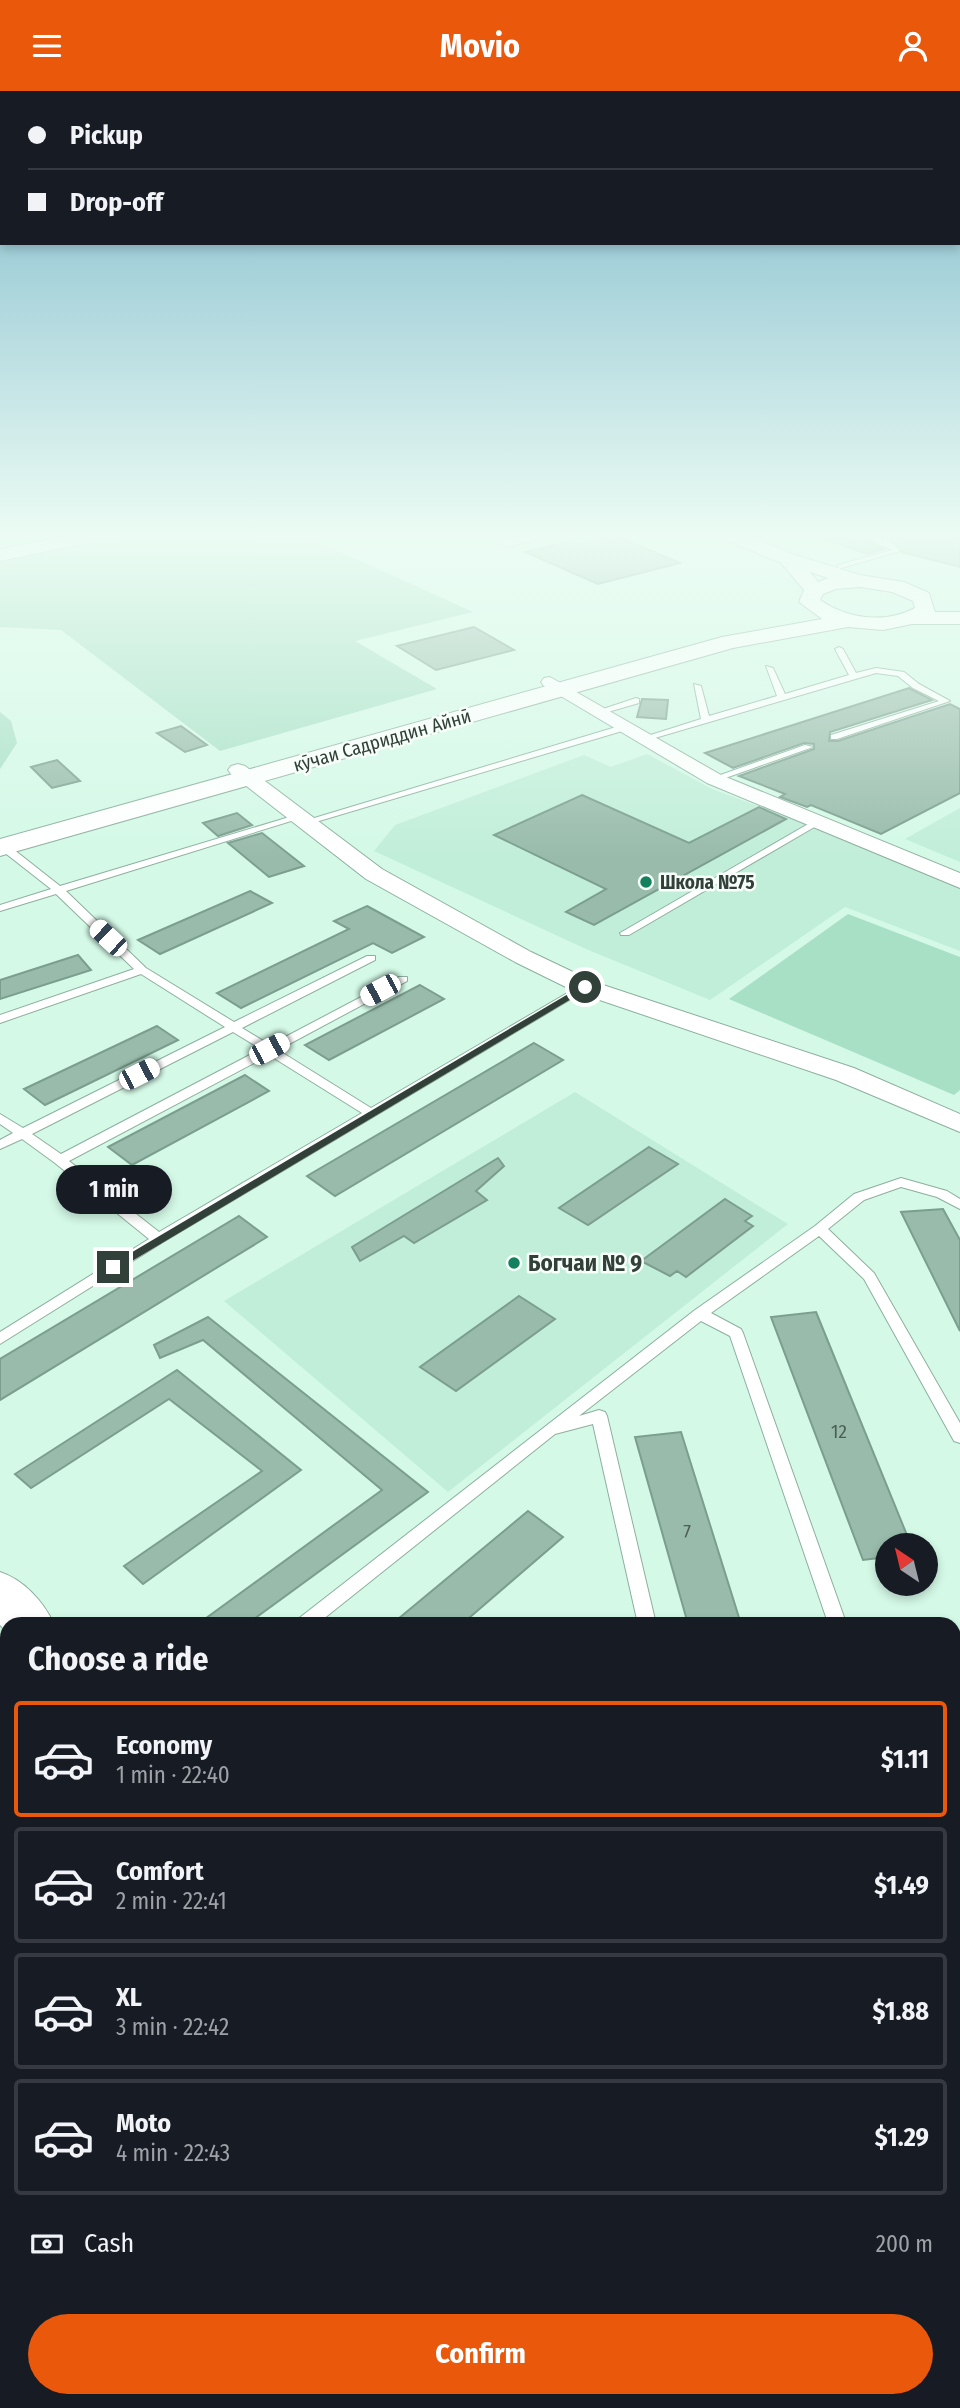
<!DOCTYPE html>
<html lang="en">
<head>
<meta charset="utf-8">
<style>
	body { margin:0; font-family:"Fira Sans Condensed",sans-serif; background:#242831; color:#f1f3f6; height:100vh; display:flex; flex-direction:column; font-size:26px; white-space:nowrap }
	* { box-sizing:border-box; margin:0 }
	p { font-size:23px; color:#9ea1a6 }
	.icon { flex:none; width:38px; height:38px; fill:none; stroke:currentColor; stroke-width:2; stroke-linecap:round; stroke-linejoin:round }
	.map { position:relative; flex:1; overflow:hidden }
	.panel { position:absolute; left:0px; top:1526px; width:961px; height:791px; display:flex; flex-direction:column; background:#171b24; border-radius:21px 21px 0 0; box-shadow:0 4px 10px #0003 }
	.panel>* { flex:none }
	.top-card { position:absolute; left:0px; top:0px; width:961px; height:154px; box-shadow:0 4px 10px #0003; display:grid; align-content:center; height:154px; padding:0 28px; background:#171b24 }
	.needle { width:46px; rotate:325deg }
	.buttons { position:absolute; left:875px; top:1442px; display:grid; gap:14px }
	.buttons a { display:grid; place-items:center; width:63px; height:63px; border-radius:50%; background:#171b24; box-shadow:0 4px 10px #0003; font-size:35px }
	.end { position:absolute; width:32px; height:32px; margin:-16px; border:9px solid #32403a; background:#fff; box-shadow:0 0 0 4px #fff }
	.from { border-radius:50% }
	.bubble { position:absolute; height:49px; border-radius:24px; background:#171b24; box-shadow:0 4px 10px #0003; font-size:23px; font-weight:700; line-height:49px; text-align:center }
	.car { position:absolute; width:21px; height:42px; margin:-21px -10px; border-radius:9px; box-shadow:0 0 5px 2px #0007; background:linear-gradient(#fff 24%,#345 0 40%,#fff 0 76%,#345 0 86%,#fff 0) }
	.top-card b { display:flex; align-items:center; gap:24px; height:66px; font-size:26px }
	.top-card b+b { border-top:2px solid #363941 }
	.top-card i { width:18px; height:18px; background:#f1f3f6 }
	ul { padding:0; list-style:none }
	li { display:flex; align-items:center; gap:21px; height:116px; margin:0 14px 10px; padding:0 14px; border:4px solid #363941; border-radius:7px }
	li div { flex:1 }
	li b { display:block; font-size:26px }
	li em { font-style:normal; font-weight:700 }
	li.active { border-color:#ea580c }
	li>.icon { width:63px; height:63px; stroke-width:1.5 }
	h2 { padding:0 28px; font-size:32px; line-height:84px }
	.pay { display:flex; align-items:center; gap:18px; height:77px; padding:0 28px; font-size:26px }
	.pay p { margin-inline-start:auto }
	.cta { display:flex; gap:14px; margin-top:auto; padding:14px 28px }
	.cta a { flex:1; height:80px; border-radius:42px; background:#ea580c; color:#fff; font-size:28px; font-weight:700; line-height:80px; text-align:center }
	header { display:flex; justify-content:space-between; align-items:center; height:91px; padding:0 28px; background:#ea580c; color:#fff; font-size:32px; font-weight:700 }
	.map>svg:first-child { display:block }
	.built { fill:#c1eed9 }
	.green { fill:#a8e0c6 }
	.building { fill:#98bbab; stroke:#7b9e8e; stroke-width:2 }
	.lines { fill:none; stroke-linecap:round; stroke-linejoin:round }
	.lane-casing { stroke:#8daf9f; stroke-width:2 }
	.street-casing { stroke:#8daf9f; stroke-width:2 }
	.secondary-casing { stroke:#8daf9f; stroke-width:2 }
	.lane { fill:#fff; fill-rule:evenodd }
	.street { fill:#fff; fill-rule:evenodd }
	.secondary { fill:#fff; fill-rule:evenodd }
	.route { fill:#32403a }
	.poi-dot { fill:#13815e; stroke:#f7fefa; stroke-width:2.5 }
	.labels { text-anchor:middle; stroke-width:5; stroke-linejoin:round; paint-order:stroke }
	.far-street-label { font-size:19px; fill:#32403a; stroke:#f7fefa }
	.far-poi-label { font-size:19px; font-weight:bold; fill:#32403a; stroke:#f7fefa; text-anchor:start }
	.number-label { font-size:19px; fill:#4c5f56 }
	.poi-label { font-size:23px; font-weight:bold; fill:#32403a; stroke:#f7fefa; text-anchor:start }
</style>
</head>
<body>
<header><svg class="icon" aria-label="menu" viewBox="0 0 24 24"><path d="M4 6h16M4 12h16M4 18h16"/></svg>Movio<svg class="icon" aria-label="person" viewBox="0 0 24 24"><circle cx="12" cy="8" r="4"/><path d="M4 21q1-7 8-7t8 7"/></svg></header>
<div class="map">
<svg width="960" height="2317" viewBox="0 0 960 2317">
	<rect width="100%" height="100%" fill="#d4f9e7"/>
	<g class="built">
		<path d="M647,663l65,35 95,35 153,64v63l-115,-44 -135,93 -124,-51 -212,-98 21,-26 189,-70 27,12z"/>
		<path d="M960,717v54l-55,-23z"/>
		<path d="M575,1001l213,132 -340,268 -224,-191z"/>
	</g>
	<g class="green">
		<path d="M127,443h174l172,78 -118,29 82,48 -217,62 -159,-121 -61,-3v-66z"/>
		<path d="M0,621l11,9 6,22 -17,26z"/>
		<path d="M848,823l112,43v133l-6,5 -225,-96z"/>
	</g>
	<g class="building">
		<path d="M818,443h36l30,15 -17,5 -50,-18z"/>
		<path d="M875,443h85v33l-58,-15 -9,-11z"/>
		<path d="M614,444l66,28 -82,21 -73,-32 46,-11 8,3z"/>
		<path d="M474,536l40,23 -78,20 -39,-24z"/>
		<path d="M909,597l23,12 -102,32 -1,9h9l112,-37 10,5v84l-79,41 -70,-29 -4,2 -27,-10 5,-3 -46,-18 75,-27v-5l-10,-1 -71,25 -28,-15z"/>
		<path d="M642,608l26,1 -2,19 -29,-2z"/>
		<path d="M181,635l26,19 -22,7 -28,-19z"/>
		<path d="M57,669l23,21 -28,7 -21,-21z"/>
		<path d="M582,704l107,48 70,-36 27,12 -192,106 -28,-13 40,-23 -112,-54z"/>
		<path d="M237,722l15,12 -34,11 -15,-13z"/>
		<path d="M262,742l42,33 -35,11 -41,-34z"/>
		<path d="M250,800l22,12 -112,51 -22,-14z"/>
		<path d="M367,815l57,31 -32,16 -19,-10 -132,65 -24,-15 132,-64 -15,-8z"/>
		<path d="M78,864l13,15 -91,29v-19z"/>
		<path d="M420,894l24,14 -115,61 -24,-15z"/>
		<path d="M157,935l21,14 -133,65 -21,-16z"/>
		<path d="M534,952l29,17 -228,136 -28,-20z"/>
		<path d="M245,984l24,16 -137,74 -24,-18z"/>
		<path d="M649,1056l29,17 -90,61 -29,-17z"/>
		<path d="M498,1067l6,8 -28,25 11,9 -73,43 -10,-7 -44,25 -8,-14z"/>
		<path d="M725,1108l27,17 -7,5 8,5 -67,51 -9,-6 -7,5 -29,-15z"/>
		<path d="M943,1118l17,31v91l-59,-119z"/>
		<path d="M239,1125l28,21 -267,163v-41z"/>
		<path d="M519,1205l36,23 -99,72 -36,-24z"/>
		<path d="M816,1221l95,233h-24v12l-24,3 -92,-243z"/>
		<path d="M208,1226l220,175 -181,132h-49l184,-134 -179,-150 -43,18 -6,-13z"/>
		<path d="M177,1279l124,100 -158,114 -19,-18 138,-95 -93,-72 -138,89 -16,-14z"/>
		<path d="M681,1341l60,192h-53l-53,-187z"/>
		<path d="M528,1420l35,26 -101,87h-70z"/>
	</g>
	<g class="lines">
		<defs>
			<g id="lane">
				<path d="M856,443c12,-1 36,5 44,17l-62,18v-4l54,-15z"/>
				<path d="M839,556l4,2 13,24 20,-5 28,4 15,12 31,17 -113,38h-6v-4l108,-34 -26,-13 -15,-12 -22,-3 -228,67 -7,-2 60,-19 -7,-35 7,2 8,30 68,-20 -11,-30 7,2 12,26 64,-19 -14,-26z"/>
				<path d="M636,607l3,1v4l-38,11 -4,-3z"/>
				<path d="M626,633l3,1v4l-320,95 -8,-2z"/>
				<path d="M805,654l8,2 -96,34 -8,-2z"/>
				<path d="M296,724l8,2 -238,74 80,77 88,54 133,-66h8v4l-133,68 28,17 129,-68h8v4l-129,69 93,58 210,-123h8l2,2 -428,255 -163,102v-12l149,-93 -94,-76 -33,-24 -22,10v-9l13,-7 -13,-9v-10l23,14 202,-101 -84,-53 -141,49v-8l134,-46 -78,-75 -56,17v-6l51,-16 -51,-40v-3l8,-1 52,41zM233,941l28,17 -200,105 -29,-20zM269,964l93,58 -203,119 -90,-71z"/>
				<path d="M815,729l8,2 -194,113h-8l-1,-2z"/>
				<path d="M901,1087l46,13 13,8v10l-23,-12 -36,-10 -37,13 -36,29 46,44 86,150v20l-6,-2 -90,-162 -45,-43 -108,77 30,16 2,4 101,284 -3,5h-12l-3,-5 -96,-281 -29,-15 -122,95 20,-6 6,2 2,4 49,208h-18l-45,-200 -38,10 -238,190h-22l3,-5 397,-309 120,-84 39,-32z"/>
				<path d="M7,1615v18l-7,2v-18z"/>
				<path d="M960,1721v24l-6,2v-24z"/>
				<path d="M0,1735l7,2v25l-7,-2z"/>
				<path d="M7,1969v23l-7,3v-23z"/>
				<path d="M191,2310h26l3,7h-26z"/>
			</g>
			<g id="street">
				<path d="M528,443h24l-2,3 -43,10 -7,-4 2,-3z"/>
				<path d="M550,586l171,98 239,98v15l-253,-105 -163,-97 -3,-4 3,-4z"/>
				<path d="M238,673l7,2 137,103 149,83 63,30 260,86 106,46v18l-124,-52 -260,-88 -61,-30 -149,-83 -135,-105 -3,-4 3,-4z"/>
			</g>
			<g id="secondary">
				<path d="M75,443h36l-10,6 -101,21v-12z"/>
				<path d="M719,443h25l51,21 65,20 44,7 25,11 6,19h25v12h-48l-29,6 -35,-3 -115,21 -733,208v-17l722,-202 100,-18 -23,-17 5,-12 -23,-27 -59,-25zM810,481l18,6 -10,4zM860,496l32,5 21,9 2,7c-30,16 -67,11 -95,-8l3,-6 13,-5z"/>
				<path d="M0,1481c24,8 43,29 54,52h-47v8l-7,-7z"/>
				<path d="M960,2187v73l-6,3v-73z"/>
				<path d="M731,2310h73l3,7h-73z"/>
				<path d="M853,2310h73l-3,7h-73z"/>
			</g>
		</defs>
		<use href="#lane" class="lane-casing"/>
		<use href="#street" class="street-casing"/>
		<use href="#secondary" class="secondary-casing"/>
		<use href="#lane" class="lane"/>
		<use href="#street" class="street"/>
		<use href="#secondary" class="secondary"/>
	</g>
	<linearGradient id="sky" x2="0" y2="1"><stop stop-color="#78b6c9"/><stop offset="0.58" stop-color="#ecfcf4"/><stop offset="1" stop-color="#ecfcf4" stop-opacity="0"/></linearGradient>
	<rect width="960" height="767" fill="url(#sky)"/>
	<path class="route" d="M585,893l3,1v4l-471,281h-8l-2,-3z"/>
	<g class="poi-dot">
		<circle cx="646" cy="791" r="7"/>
		<circle cx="514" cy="1172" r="7"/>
	</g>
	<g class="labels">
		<g class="far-street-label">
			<text transform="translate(382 649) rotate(-16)" y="7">кӯчаи Садриддин Айнӣ</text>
		</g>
		<g class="far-poi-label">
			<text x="660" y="798">Школа №75</text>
		</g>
		<g class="number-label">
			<text x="839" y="1347">12</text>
			<text x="687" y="1447">7</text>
		</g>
		<g class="poi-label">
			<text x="528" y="1180">Богчаи № 9</text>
		</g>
	</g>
</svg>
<div class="buttons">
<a><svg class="needle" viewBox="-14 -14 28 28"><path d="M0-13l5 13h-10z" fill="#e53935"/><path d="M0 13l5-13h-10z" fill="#9ea1a6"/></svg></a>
</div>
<i class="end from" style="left:585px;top:896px"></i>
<i class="end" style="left:113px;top:1176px"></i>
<div class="bubble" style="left:56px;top:1074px;width:116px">1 min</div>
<i class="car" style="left:108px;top:847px;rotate:313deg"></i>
<i class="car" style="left:380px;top:899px;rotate:242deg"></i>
<i class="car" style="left:269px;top:958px;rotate:62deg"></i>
<i class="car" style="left:139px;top:983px;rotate:63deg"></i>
<div class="top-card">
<b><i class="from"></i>Pickup</b>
<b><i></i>Drop-off</b>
</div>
<section class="panel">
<h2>Choose a ride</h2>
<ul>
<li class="active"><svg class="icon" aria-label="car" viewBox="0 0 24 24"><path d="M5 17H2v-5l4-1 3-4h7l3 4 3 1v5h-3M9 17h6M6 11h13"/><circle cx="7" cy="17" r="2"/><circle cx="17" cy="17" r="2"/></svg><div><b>Economy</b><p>1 min · 22:40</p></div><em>$1.11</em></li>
<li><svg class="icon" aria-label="car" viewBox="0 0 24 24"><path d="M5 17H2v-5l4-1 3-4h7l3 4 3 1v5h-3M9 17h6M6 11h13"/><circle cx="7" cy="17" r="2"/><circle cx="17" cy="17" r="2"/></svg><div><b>Comfort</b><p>2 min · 22:41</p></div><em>$1.49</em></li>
<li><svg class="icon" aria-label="car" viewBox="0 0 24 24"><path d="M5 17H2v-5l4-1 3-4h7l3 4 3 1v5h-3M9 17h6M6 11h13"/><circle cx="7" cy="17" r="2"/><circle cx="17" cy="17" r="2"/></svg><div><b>XL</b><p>3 min · 22:42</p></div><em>$1.88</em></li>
<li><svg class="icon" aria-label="car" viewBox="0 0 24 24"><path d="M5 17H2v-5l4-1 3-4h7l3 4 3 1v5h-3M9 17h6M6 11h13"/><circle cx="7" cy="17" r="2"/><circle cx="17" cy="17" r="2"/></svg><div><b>Moto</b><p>4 min · 22:43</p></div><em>$1.29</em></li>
</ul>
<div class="pay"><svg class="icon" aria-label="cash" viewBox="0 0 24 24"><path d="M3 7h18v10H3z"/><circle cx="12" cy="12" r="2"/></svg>Cash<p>200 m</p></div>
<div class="cta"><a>Confirm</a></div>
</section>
</div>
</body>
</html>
